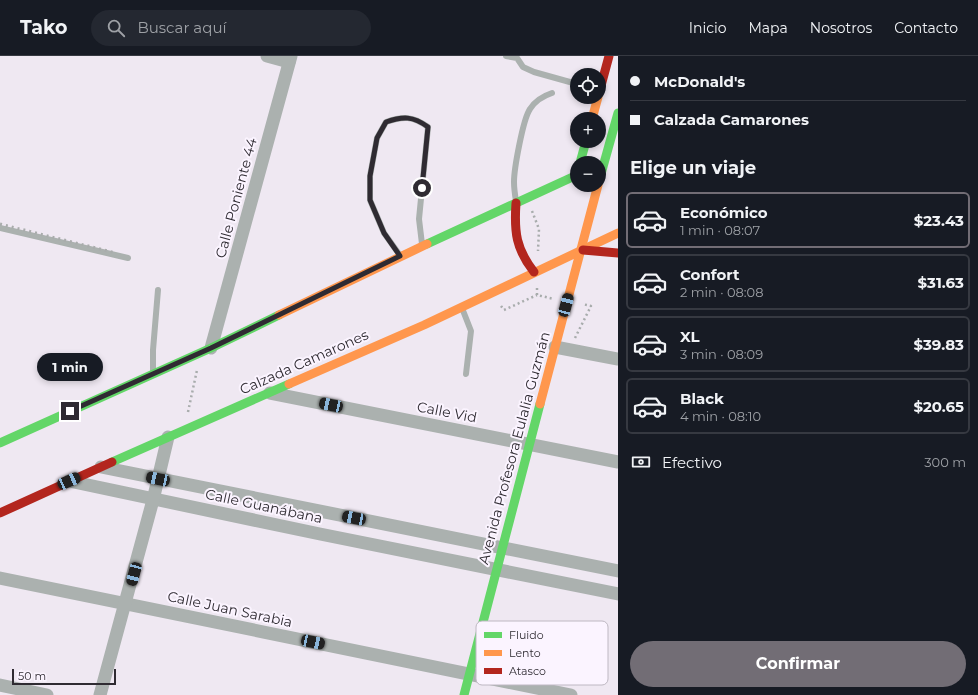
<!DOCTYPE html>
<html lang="es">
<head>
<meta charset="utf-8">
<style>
	body { margin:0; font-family:Montserrat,sans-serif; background:#242831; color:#f1f3f6; height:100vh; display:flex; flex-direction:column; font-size:15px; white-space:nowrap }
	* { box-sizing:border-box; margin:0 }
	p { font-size:13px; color:#9ea1a6 }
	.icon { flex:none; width:22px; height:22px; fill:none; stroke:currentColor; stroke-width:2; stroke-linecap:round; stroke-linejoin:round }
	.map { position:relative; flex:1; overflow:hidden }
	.panel { display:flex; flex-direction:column; background:#171b24; width:360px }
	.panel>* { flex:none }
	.guide { display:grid; align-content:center; height:88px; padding:0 12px; background:#171b24 }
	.tools { position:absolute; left:570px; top:12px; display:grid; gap:8px }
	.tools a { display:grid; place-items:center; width:36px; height:36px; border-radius:50%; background:#171b24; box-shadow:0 2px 6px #0003; font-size:20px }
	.scale { position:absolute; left:12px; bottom:10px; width:104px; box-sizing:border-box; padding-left:4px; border:2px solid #2f2b32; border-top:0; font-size:11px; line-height:14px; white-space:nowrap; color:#2f2b32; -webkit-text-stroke:3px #fbf4ff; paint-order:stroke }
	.end { position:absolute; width:18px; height:18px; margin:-9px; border:5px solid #2f2b32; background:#fff; box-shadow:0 0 0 2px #fff }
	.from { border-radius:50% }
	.bubble { position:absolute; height:28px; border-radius:14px; background:#171b24; box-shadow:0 2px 6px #0003; font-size:13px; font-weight:700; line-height:28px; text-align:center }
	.car { position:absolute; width:12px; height:24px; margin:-12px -6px; border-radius:5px; box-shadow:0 0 3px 1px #0007; background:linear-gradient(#222 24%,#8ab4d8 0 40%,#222 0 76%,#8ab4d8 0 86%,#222 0) }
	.guide b { display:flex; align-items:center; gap:14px; height:38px; font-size:15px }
	.guide b+b { border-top:1px solid #363941 }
	.guide i { width:10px; height:10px; background:#f1f3f6 }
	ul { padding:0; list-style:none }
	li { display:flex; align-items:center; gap:12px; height:56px; margin:0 8px 6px; padding:0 4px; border:2px solid #363941; border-radius:6px }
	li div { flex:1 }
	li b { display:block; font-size:15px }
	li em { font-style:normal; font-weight:700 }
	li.current { border-color:#726d75 }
	li>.icon { width:36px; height:36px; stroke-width:1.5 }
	h2 { padding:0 12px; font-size:18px; line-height:48px }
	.pay { display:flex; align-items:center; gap:10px; height:44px; padding:0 12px; font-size:15px }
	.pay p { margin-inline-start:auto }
	.cta { display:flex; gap:8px; margin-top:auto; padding:8px 12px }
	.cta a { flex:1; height:46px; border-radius:24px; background:#726d75; color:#fff; font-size:16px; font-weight:700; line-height:46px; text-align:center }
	header { display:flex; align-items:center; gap:24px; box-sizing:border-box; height:56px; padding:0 20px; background:#171b24; border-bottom:1px solid #363941 }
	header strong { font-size:19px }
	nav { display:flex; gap:22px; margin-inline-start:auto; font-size:14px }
	.search { width:280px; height:36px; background:#242831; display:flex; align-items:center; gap:10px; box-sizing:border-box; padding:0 14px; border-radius:22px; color:#9ea1a6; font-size:15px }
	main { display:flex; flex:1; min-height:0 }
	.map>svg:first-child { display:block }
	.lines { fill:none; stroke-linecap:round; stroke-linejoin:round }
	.path { stroke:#a8acac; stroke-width:2.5; stroke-dasharray:2 3; stroke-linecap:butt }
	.lane { stroke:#abb1af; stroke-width:6 }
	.street { stroke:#abb1af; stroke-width:13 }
	.fast { stroke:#63d668; stroke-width:9 }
	.slow { stroke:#ff974d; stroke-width:9 }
	.jam { stroke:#b3261e; stroke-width:9 }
	.rail { stroke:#a9acac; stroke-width:3; stroke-dasharray:2 4; stroke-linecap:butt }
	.route { stroke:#2f2b32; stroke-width:5 }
	.labels { text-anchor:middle; stroke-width:4; stroke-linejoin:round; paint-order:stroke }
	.street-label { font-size:14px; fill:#2f2b32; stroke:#fbf4ff }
	.key { fill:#fbf4ff; stroke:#beb8c2; stroke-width:1 }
	.key-label { font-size:11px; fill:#2f2b32 }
</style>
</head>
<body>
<header>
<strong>Tako</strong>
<div class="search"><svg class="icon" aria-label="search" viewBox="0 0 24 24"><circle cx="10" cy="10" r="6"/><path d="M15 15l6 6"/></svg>Buscar aquí</div>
<nav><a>Inicio</a><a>Mapa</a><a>Nosotros</a><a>Contacto</a></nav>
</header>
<main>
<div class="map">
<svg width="618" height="639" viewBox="0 0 618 639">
	<rect width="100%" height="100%" fill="#efe8f2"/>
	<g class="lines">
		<g class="path">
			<path d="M532,155l7,18 -1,22"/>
			<path d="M537,232v7l17,4"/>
			<path d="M501,250l3,4 33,-15"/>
			<path d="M575,282l16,-32 -9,-2"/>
			<path d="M188,356l9,-42"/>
		</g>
		<g class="lane">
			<path d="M506,0l11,2 6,9 11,5 43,12"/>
			<path d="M516,145c-1,-6 -2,-13 -2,-19 0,-13 9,-63 16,-73 5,-8 13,-13 22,-16"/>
			<path d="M0,172l128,30"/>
			<path d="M399,198l-15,-21 -14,-33v-24l7,-38 9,-16c17,-6 27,-6 42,5l-9,92 3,25"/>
			<path d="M462,252l9,23 -5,43"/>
			<path d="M153,316v-22l5,-60"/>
		</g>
		<g class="street">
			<path d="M267,0l22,6"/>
			<path d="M555,291l63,12"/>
			<path d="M211,292l80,-292"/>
			<path d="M270,337l348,69"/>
			<path d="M101,411l517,104"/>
			<path d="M69,425l251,53 298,60"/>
			<path d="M0,522l571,117"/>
			<path d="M0,629l47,10"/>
			<path d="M100,639l53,-195 15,-63"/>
		</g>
		<g class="fast">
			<path d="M580,107l6,-22"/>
			<path d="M599,125l19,-68"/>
			<path d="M427,188l150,-69"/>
			<path d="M0,387l211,-95 68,-33"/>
			<path d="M112,406l177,-78"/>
			<path d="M464,639l76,-291"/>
		</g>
		<g class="slow">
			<path d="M592,63l6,-22"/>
			<path d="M279,259l148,-71"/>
			<path d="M289,328l135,-59 194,-92"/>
			<path d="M540,348l58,-219"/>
		</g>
		<g class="jam">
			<path d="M599,37l10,-37"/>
			<path d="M516,147c-2,29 0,46 18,69"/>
			<path d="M583,194l35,3"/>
			<path d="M0,457l112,-51"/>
		</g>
		<path class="rail" d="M0,168l116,29"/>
	</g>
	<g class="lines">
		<path class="route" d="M70,355l141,-63 189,-92 -16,-23 -14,-33v-24l7,-38 9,-16c17,-6 27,-6 42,5l-6,61"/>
	</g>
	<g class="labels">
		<g class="street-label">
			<text transform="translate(236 142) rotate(-75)" y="5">Calle Poniente 44</text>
			<text transform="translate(304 306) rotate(-24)" y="5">Calzada Camarones</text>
			<text transform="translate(447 356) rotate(11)" y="5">Calle Vid</text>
			<text transform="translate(514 392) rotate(-75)" y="5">Avenida Profesora Eulalia Guzmán</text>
			<text transform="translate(264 450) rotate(12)" y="5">Calle Guanábana</text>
			<text transform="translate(230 553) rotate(12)" y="5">Calle Juan Sarabia</text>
		</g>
	</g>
	<rect x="476" y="565" width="132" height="64" rx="6" class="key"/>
	<rect x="484" y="576" width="18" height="6" fill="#63d668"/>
	<rect x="484" y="594" width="18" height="6" fill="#ff974d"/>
	<rect x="484" y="612" width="18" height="6" fill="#b3261e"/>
	<g class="key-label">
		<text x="509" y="583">Fluido</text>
		<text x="509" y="601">Lento</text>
		<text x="509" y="619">Atasco</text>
	</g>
</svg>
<div class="tools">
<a><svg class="icon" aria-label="locate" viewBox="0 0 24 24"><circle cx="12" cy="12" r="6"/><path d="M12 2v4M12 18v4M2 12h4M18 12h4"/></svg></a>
<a>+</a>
<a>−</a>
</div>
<div class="scale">50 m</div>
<i class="end from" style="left:422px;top:132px"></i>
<i class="end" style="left:70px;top:355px"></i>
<div class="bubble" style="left:37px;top:297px;width:66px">1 min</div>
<i class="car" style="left:566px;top:249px;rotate:15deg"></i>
<i class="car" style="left:331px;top:349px;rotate:282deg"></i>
<i class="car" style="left:158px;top:423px;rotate:282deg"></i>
<i class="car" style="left:69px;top:425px;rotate:66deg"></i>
<i class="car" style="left:354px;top:462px;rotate:281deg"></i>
<i class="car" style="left:134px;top:518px;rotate:195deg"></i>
<i class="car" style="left:313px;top:586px;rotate:102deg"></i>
</div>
<section class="panel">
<div class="guide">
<b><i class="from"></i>McDonald's</b>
<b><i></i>Calzada Camarones</b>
</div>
<h2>Elige un viaje</h2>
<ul>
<li class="current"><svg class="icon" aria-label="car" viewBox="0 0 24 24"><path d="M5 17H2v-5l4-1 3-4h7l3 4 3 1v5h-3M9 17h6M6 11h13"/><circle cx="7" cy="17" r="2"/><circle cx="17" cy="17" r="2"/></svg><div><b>Económico</b><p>1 min · 08:07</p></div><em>$23.43</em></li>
<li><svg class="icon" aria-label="car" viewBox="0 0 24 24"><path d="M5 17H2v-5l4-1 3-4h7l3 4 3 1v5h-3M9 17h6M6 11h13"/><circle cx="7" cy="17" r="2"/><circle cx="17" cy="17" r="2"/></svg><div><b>Confort</b><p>2 min · 08:08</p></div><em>$31.63</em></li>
<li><svg class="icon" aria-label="car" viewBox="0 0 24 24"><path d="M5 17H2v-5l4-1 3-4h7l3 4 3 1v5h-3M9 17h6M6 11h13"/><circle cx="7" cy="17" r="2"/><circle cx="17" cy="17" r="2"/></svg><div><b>XL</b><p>3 min · 08:09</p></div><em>$39.83</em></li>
<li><svg class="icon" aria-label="car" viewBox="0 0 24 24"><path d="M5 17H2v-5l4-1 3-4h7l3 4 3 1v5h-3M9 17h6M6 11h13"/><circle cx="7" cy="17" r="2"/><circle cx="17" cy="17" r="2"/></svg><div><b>Black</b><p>4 min · 08:10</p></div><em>$20.65</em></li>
</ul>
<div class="pay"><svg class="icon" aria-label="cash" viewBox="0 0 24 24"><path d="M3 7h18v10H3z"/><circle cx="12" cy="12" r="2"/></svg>Efectivo<p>300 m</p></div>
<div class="cta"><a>Confirmar</a></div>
</section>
</main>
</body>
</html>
